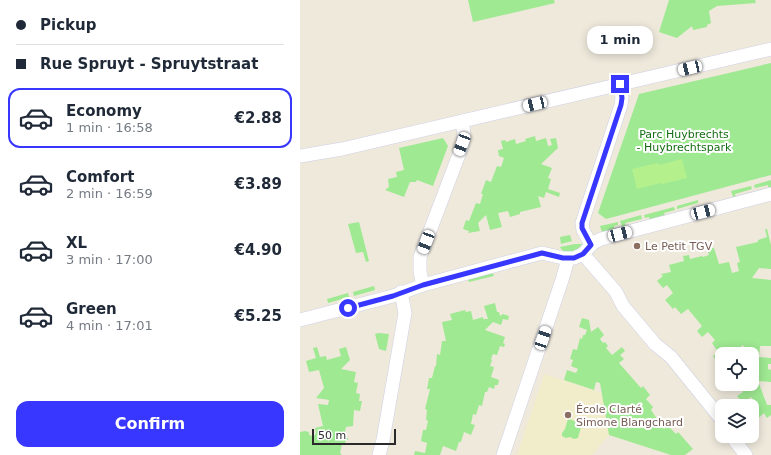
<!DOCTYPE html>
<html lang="en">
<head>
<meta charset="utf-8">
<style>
	body { margin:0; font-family:"DejaVu Sans",sans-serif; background:#f2f2f3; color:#1f2937; height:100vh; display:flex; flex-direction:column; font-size:15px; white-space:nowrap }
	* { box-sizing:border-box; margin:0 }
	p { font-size:13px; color:#747a83 }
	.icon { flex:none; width:22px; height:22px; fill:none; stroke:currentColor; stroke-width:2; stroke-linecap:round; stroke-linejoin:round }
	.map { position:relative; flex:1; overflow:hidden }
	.side { display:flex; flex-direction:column; background:#fff; width:300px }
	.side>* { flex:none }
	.banner { display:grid; align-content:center; height:88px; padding:0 16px; background:#fff }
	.controls { position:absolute; left:415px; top:347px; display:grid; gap:8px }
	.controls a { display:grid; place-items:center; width:44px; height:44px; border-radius:8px; background:#fff; box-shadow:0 2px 10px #0003; font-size:20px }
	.scale { position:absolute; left:12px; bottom:10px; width:84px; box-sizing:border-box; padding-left:4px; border:2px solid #2a2a2a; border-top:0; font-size:11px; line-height:14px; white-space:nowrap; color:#2a2a2a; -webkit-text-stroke:3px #fff; paint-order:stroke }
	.end { position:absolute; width:18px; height:18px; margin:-9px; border:5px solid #3837ff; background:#fff; box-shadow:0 0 0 2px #fff }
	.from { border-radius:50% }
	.bubble { position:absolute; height:28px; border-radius:12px; background:#fff; box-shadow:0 2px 10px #0003; font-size:13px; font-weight:700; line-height:28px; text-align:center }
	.car { position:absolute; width:12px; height:24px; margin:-12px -6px; border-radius:5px; box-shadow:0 0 3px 1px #0007; background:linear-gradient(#fff 24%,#345 0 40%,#fff 0 76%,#345 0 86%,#fff 0) }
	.banner b { display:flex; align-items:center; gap:14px; height:38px; font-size:15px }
	.banner b+b { border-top:1px solid #e0e1e3 }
	.banner i { width:10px; height:10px; background:#1f2937 }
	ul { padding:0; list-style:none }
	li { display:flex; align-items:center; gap:12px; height:60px; margin:0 8px 6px; padding:0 8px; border:2px solid transparent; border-radius:12px }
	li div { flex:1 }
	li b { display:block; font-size:15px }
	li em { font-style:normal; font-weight:700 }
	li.selected { border-color:#3837ff }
	li>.icon { width:36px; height:36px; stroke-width:1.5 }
	.cta { display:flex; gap:8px; margin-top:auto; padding:8px 16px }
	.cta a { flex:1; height:46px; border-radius:12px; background:#3837ff; color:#fff; font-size:16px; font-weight:700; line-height:46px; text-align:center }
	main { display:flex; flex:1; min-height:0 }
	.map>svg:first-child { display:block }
	.education { fill:#f1ecc9 }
	.green { fill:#9fe992 }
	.pitch { fill:#b4f18d }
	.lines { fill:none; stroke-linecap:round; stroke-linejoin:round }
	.minor-casing { stroke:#d0d0e5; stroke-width:14 }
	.minor { stroke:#fff; stroke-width:13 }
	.route { stroke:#3837ff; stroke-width:5 }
	.education-dot { fill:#8d6e63; stroke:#fff; stroke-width:1.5 }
	.labels { text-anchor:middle; stroke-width:4; stroke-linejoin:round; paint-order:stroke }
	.park-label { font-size:11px; fill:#156e14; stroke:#fff }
	.education-label { font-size:11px; fill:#785e54; stroke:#fff; text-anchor:start }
</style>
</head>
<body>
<main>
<section class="side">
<div class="banner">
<b><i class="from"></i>Pickup</b>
<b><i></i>Rue Spruyt - Spruytstraat</b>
</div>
<ul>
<li class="selected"><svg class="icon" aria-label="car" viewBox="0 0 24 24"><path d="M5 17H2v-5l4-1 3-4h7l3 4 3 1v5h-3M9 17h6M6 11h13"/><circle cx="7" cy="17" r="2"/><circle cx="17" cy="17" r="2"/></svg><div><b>Economy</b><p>1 min · 16:58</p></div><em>€2.88</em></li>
<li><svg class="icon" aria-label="car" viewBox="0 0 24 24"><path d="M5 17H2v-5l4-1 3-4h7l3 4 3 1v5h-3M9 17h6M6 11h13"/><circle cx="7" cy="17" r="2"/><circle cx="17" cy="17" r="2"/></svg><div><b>Comfort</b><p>2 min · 16:59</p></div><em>€3.89</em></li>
<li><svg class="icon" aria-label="car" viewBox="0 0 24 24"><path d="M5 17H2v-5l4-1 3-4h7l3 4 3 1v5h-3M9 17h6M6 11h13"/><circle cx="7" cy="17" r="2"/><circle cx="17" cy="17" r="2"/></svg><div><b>XL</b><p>3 min · 17:00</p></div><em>€4.90</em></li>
<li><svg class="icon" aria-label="car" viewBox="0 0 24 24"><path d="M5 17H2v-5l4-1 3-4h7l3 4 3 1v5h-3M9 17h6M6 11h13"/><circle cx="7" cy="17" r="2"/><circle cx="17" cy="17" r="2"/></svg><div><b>Green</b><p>4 min · 17:01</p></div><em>€5.25</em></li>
</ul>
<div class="cta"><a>Confirm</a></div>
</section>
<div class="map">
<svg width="471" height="455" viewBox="0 0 471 455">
	<rect width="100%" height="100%" fill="#eee9db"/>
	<path class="education" d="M244,374l58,19 7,42 -17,20h-75z"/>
	<g class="green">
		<path d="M168,0h86l1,3 -82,19z"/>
		<path d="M369,0h86l1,3 -39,3 -8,5 2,12 -4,2v2l-14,3 -1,-4 -15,12 -18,-6z"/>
		<path d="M471,63v112l-165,44 -8,-6 41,-119z"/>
		<path d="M235,136l1,5 10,-3 2,8 4,-1 -2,-6 6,-1 2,10 -17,16 11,4 -4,10 3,1 -3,10 12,4 -1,4 -13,-5 -2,6 -6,-2 3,11 -21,5v2l-10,3 -2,-6 -10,2 4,14 -12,3 -4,-15 -8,8 2,8 -12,2 1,-2 -6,-2 3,-9 3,1 7,-18 4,1 3,-10h-2l5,-14 5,2 6,-16 4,1 3,-9 -5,-2 -1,-6 5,-1 -2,-8 4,-1 1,2 9,-3 1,5 10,-3 -1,-2z"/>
		<path d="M143,138l5,8 -15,40 -16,-6 -1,2h-6l-6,15 -19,-7 4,-3 -1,-8 9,-2 -1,-5 8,-2 -5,-22z"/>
		<path d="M471,180v9h-2l-1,-4 -13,3 -1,-3z"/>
		<path d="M451,186l1,3 -17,5 1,4 -2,1 -3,-8z"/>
		<path d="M398,200v3l-21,6v-3z"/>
		<path d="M374,207l1,3 -11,3 2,4 -16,5 -1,-5 -4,1 -1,-3z"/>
		<path d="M341,215l1,4 -17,4 1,5 -3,1 -3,-8z"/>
		<path d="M59,222l10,39 -3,1 -3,-10 -7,1 -8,-29z"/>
		<path d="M318,222v3l-4,1 1,5 -12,4 -3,-9z"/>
		<path d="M465,229h2l4,16v24l-12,-1 -7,10 19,2v66h-11l-1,11 12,1v6h-3v5l3,1v12l-13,-1 9,24h4v10l-4,3 -3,-5 -8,7 -3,-3 5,-5 -7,-8 3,-3 -3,-4 -6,5 -3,-3 -2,1 -3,-4 6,-4 -3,-5 2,-2 -1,-1h11v-30h-6l1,-1 -4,-8 -11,9h-10v8l-3,3 -6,-9 5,-4 -6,-9 3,-3 -7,-8 -6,5 -5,-6 5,-5 -14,-17 -7,5 -6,-7 -2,2 -8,-9 8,-7 -6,-8 -4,3 -6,-7 6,-5 -2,-2 10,-2 -2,-7 15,-4 -1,-5 6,-1 1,4 12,-3 1,1 6,-2 -2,-6 7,-1 5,16 10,-2 3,11 7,-2 -2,-8 3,-1 -4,-15 22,-5v-2l9,-3z"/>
		<path d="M270,235l2,6 -11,3 -1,-7z"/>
		<path d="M275,244h7c-4,7 -17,13 -22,3z"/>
		<path d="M192,271l2,5 -25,6 -2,-4z"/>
		<path d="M74,286l1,4 -21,6 -1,-4z"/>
		<path d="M48,293l1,4 -21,6 -1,-4z"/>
		<path d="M195,303l2,9h2l1,4 3,-2 6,2 -1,4 -5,-1 -2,6 -8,-3 -8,8 20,7 -2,6 2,1 -1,3 -4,-1 -3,9 -4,-1 -2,5 1,1 -2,6 4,1 -3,10 8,3 -1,5h-3l-1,4 -5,-2 -2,5h-2l-3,14 -3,-1 -3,10 -3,-1 -2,10 4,1 -4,10 -7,-3 -3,10h-2l-3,9 -13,-5 -3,9h-26l1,-4 10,2 2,-10 -6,-2 2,-11h3l2,-9 -2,-1 1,-10 -2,-1 5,-20h-3l2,-11h3l3,-12h1l1,-12 3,1 2,-14h4l-4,-19 10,-2 -2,-6 15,-4 1,2 5,-1 2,9 10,-3v2h5l-4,-13z"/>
		<path d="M282,318l7,2 2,12 7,-5 6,8 -4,4 3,4 2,-1 3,4 -2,2 6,7 10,-8 3,4 -5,4 4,4 -5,4 22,25 2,-2 7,9 -4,4 7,8 -2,3 13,19 4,-3 8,8 2,-2 15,17 -8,6h-14l-62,-20 -9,-52 -4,-1 -2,8 -30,-10 3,-10 9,3 2,-4 -7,-3 2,-6 -3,-1 3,-10 4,1 3,-12 2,1 1,-4h2l2,-5 -8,-3z"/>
		<path d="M79,333l10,1 -3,17 -7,-2 -4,-15z"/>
		<path d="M17,347l3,10 6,-1 1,4 14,-4 -2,-7 7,-2 4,13 -9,9 15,3 -2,10 4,1 -2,10 4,1 -1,7h3l-2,10 -6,-1 -1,16 -7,1 -2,10 4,1v2h-2l-1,5 -3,-1 -2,9 2,2h-42v-23l5,-1 4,1v3l5,1 2,-3 -1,-5 8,-2 -5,-22 10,1 1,-5 -13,-2 8,-10 -5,-18 -10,2 -3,-11 10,-3 -3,-10z"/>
		<path d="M268,419l4,1 9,4v3l-3,11 -4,1 -4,-2 -4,1 -4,-2v-3l3,-4z"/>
	</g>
	<path class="pitch" d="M382,159l5,19 -25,6 -1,-1 -24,6 -5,-20 26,-6 1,2z"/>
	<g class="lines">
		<defs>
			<g id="minor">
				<path d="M0,156l42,-7 429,-100"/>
				<path d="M291,245l-8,-15 -1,-7 39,-118 1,-7 -2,-14"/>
				<path d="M283,254l33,38 7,14 32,38 16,13 51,63"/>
				<path d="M123,285l-3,-13v-15l43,-113 1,-10 -2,-13"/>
				<path d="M0,320l93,-24 30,-11 119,-32 21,5h11l9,-4 10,-11 8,-4 170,-45"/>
				<path d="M431,436l15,19"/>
				<path d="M79,455l4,-15 22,-127 -4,-21"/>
				<path d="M203,455l59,-175 6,-21"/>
			</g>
		</defs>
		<use href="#minor" class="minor-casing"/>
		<use href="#minor" class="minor"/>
	</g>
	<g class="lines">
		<path class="route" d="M48,308l45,-12 30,-11 119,-32 21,5h11l9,-4 8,-9 -9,-17v-5l39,-118 1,-7 -2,-14"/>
	</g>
	<g class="education-dot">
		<circle cx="337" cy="246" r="4"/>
		<circle cx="268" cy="415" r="4"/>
	</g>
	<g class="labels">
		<g class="park-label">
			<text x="384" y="138">Parc Huybrechts<tspan x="384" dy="13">- Huybrechtspark</tspan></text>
		</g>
		<g class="education-label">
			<text x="345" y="250">Le Petit TGV</text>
			<text x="276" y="413">École Clarté<tspan x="276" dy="13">Simone Blangchard</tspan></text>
		</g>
	</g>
</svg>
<div class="controls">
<a><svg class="icon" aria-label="locate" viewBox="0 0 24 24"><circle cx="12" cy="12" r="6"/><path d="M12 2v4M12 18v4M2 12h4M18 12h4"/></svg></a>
<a><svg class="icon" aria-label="layers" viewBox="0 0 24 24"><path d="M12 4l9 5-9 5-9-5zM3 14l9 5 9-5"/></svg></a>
</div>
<div class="scale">50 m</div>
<i class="end from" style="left:48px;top:308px"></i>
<i class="end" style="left:320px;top:84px"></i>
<div class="bubble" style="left:287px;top:26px;width:66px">1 min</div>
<i class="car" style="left:390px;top:68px;rotate:257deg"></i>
<i class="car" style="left:235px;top:104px;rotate:257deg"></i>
<i class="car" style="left:162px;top:144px;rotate:201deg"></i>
<i class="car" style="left:403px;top:212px;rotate:75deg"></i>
<i class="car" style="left:320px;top:234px;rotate:75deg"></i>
<i class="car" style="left:126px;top:242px;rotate:201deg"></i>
<i class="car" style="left:243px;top:338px;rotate:19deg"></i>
</div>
</main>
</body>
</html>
